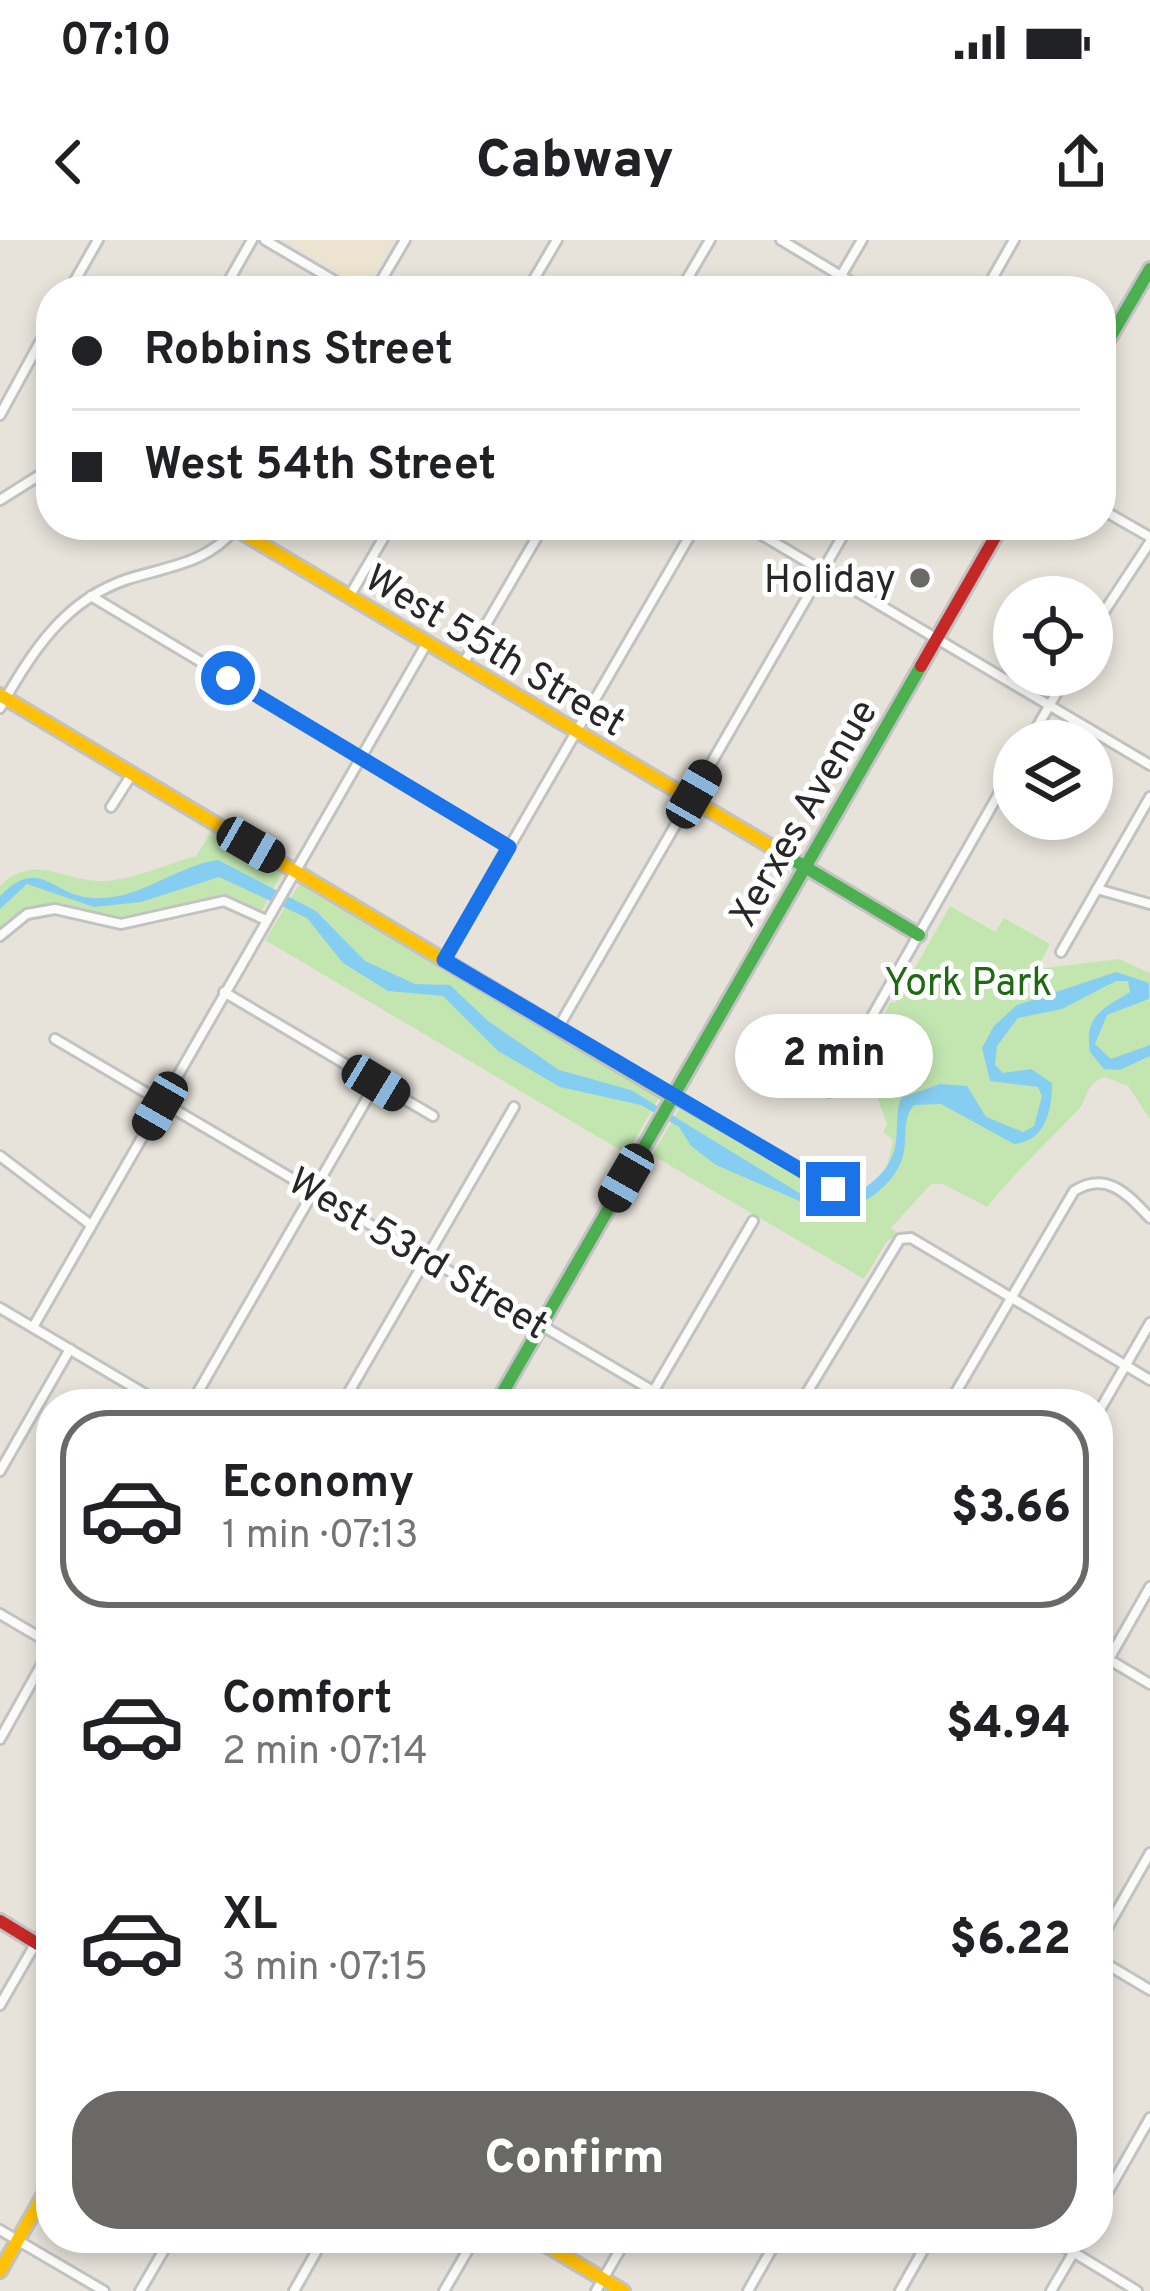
<!DOCTYPE html>
<html lang="en">
<head>
<meta charset="utf-8">
<style>
	body { margin:0; font-family:Overpass,sans-serif; background:#f6f6f6; color:#202124; height:100vh; display:flex; flex-direction:column; font-size:45px; white-space:nowrap }
	* { box-sizing:border-box; margin:0 }
	p { font-size:39px; color:#757577 }
	.icon { flex:none; width:66px; height:66px; fill:none; stroke:currentColor; stroke-width:2; stroke-linecap:round; stroke-linejoin:round }
	.map { position:relative; flex:1; overflow:hidden }
	.sheet { position:absolute; left:36px; top:1149px; width:1077px; height:864px; display:flex; flex-direction:column; background:#fff; border-radius:48px; box-shadow:0 6px 18px #0003 }
	.sheet>* { flex:none }
	.top-card { position:absolute; left:36px; top:36px; width:1080px; height:264px; border-radius:48px; box-shadow:0 6px 18px #0003; display:grid; align-content:center; height:264px; padding:0 36px; background:#fff }
	.fabs { position:absolute; left:993px; top:336px; display:grid; gap:24px }
	.fabs a { display:grid; place-items:center; width:120px; height:120px; border-radius:50%; background:#fff; box-shadow:0 6px 18px #0003; font-size:60px }
	.end { position:absolute; width:54px; height:54px; margin:-27px; border:15px solid #1a73e8; background:#fff; box-shadow:0 0 0 6px #fff }
	.from { border-radius:50% }
	.bubble { position:absolute; height:84px; border-radius:42px; background:#fff; box-shadow:0 6px 18px #0003; font-size:39px; font-weight:800; line-height:84px; text-align:center }
	.car { position:absolute; width:36px; height:72px; margin:-36px -18px; border-radius:15px; box-shadow:0 0 9px 3px #0007; background:linear-gradient(#222 24%,#8ab4d8 0 40%,#222 0 76%,#8ab4d8 0 86%,#222 0) }
	.top-card b { display:flex; align-items:center; gap:42px; height:114px; font-size:45px }
	.top-card b+b { border-top:3px solid #e0e0e0 }
	.top-card i { width:30px; height:30px; background:#202124 }
	ul { padding:21px 0 0; list-style:none }
	li { display:flex; align-items:center; gap:36px; height:198px; margin:0 24px 18px; padding:0 12px; border:6px solid transparent; border-radius:48px }
	li div { flex:1 }
	li b { display:block; font-size:45px }
	li em { font-style:normal; font-weight:800 }
	li.active { border-color:#6a6966 }
	li>.icon { width:108px; height:108px; stroke-width:1.5 }
	.action { display:flex; gap:24px; margin-top:auto; padding:24px 36px }
	.action a { flex:1; height:138px; border-radius:48px; background:#6a6966; color:#fff; font-size:48px; font-weight:800; line-height:138px; text-align:center }
	.status { display:flex; justify-content:space-between; align-items:center; height:84px; padding:0 60px; background:#fff; direction:ltr }
	.status svg { height:33px; fill:currentColor }
	header { display:flex; justify-content:space-between; align-items:center; height:156px; padding:0 36px; background:#fff; font-size:54px; font-weight:800 }
	.map>svg:first-child { display:block }
	.education { fill:#ece4ce }
	.green { fill:#c3e6b0 }
	.water { fill:#86cef1 }
	.lines { fill:none; stroke-linecap:round; stroke-linejoin:round }
	.street-casing { stroke:#c2c2c2; stroke-width:14 }
	.fast-casing { stroke:#c2c2c2; stroke-width:18 }
	.slow-casing { stroke:#c2c2c2; stroke-width:18 }
	.jam-casing { stroke:#c2c2c2; stroke-width:18 }
	.street { stroke:#fbfbfa; stroke-width:8 }
	.fast { stroke:#4caf50; stroke-width:12 }
	.slow { stroke:#ffc107; stroke-width:12 }
	.jam { stroke:#c62828; stroke-width:12 }
	.route { stroke:#1a73e8; stroke-width:15 }
	.poi-dot { fill:#6a6966; stroke:#fff; stroke-width:4.5 }
	.labels { text-anchor:middle; stroke-width:10; stroke-linejoin:round; paint-order:stroke }
	.poi-label { font-size:39px; fill:#272727; stroke:#fff; text-anchor:end }
	.street-label { font-size:39px; fill:#272727; stroke:#fff }
	.park-label { font-size:39px; fill:#1e6912; stroke:#fff }
</style>
</head>
<body>
<div class="status"><b>07:10</b><svg viewBox="0 0 49 12"><path d="M0 12V9h3v3zM5 12V6h3v6zM10 12V3h3v9zM15 12V0h3v12zM26 1h20v11H26zM47 4h2v5h-2z"/></svg></div>
<header><svg class="icon" aria-label="back" viewBox="0 0 24 24"><path d="M15 5l-7 7 7 7"/></svg>Cabway<svg class="icon" aria-label="share" viewBox="0 0 24 24"><path d="M12 15V3M7 8l5-5 5 5M5 13v7h14v-7"/></svg></header>
<div class="map">
<svg width="1150" height="2051" viewBox="0 0 1150 2051">
	<rect width="100%" height="100%" fill="#e7e3db"/>
	<path class="education" d="M287,0h106l-28,48z"/>
	<g class="green">
		<path d="M212,591l71,40 -21,39 -38,-9 -103,23 -52,-13 -42,3 -27,22v-50c35,-35 65,-3 105,-5 29,-2 63,-17 91,-25z"/>
		<path d="M302,640l359,214 -34,60 -362,-214z"/>
		<path d="M950,666l45,26 9,-14 46,26 -13,25 82,-10 31,14v146l-22,-33 -23,-9c-21,7 -15,19 -27,33 -31,33 -63,62 -91,97l-44,-23h-12l-40,44 8,6 -12,7 -23,38 -212,-124 29,-49 171,100 30,-17 11,-49 -10,-8 4,-8 -23,-63 26,-59 5,1z"/>
	</g>
	<path class="water" d="M218,620l98,51 49,50 50,23 35,1 38,36 71,49 72,20 178,109c33,4 67,-9 83,-42 8,-17 2,-40 9,-59l39,-14 27,2 19,31 37,15 11,-6 8,-30 -4,-9 -48,-6 -8,-33 12,-22 23,-21 99,-33 33,11v16l-42,16 -12,29 16,15 39,-14v11l-30,14 -16,-1 -14,-17c-6,-37 13,-43 40,-60l-2,-11h-12l-54,28 -44,9 -21,28 -2,19 8,8 28,-4 21,14c0,27 -6,58 -38,61l-73,-40 -27,1c-11,12 -7,29 -10,46 -5,33 -47,63 -79,61l-109,-47 -25,-19 -12,-19 -38,-22 -81,-18 -62,-36 -55,-55 -55,-5 -45,-28 -36,-45 -88,-41 -78,25 -47,5 -67,-23 -27,25v-13c41,-41 51,0 93,2 47,3 81,-32 125,-38z"/>
	<g class="lines">
		<defs>
			<g id="street">
				<path d="M265,0l87,51"/>
				<path d="M781,0l85,51"/>
				<path d="M69,51l29,-51"/>
				<path d="M223,51l29,-51"/>
				<path d="M375,51l30,-51"/>
				<path d="M527,51l30,-51"/>
				<path d="M680,51l30,-51"/>
				<path d="M832,51l30,-51"/>
				<path d="M985,51l29,-51"/>
				<path d="M0,175l51,-93"/>
				<path d="M0,260l51,-32"/>
				<path d="M1101,269l49,28"/>
				<path d="M745,285l405,240"/>
				<path d="M91,356l419,251"/>
				<path d="M349,357l42,-72"/>
				<path d="M1092,390l58,-88"/>
				<path d="M463,424l81,-139"/>
				<path d="M0,468c32,-56 64,-108 128,-129 41,-13 78,-15 107,-50"/>
				<path d="M1029,501l38,-66"/>
				<path d="M111,567l21,-33"/>
				<path d="M1097,649l53,15"/>
				<path d="M0,696l27,-22 28,-5 66,15 103,-23 42,19"/>
				<path d="M1061,712l89,-155"/>
				<path d="M444,720l252,-435"/>
				<path d="M224,752l209,124"/>
				<path d="M558,788l291,-503"/>
				<path d="M55,799l620,365"/>
				<path d="M829,852l185,-325"/>
				<path d="M673,857l160,92"/>
				<path d="M0,916l91,69"/>
				<path d="M0,1068l162,96"/>
				<path d="M33,1087l394,-684"/>
				<path d="M191,1164l185,-321"/>
				<path d="M342,1164l172,-297"/>
				<path d="M646,1164l107,-183"/>
				<path d="M800,1164l100,-165 11,-1 239,142"/>
				<path d="M949,1164l125,-213c33,-21 54,4 76,27"/>
				<path d="M1098,1173l52,-90"/>
				<path d="M0,1231l70,-122"/>
				<path d="M0,1374l51,30"/>
				<path d="M1098,1413l52,31"/>
				<path d="M1098,1438l52,-91"/>
				<path d="M0,1499l51,-91"/>
				<path d="M1098,1704l52,-91"/>
				<path d="M1098,1719l52,31"/>
				<path d="M0,1765l51,-88"/>
				<path d="M1098,1969l52,-91"/>
				<path d="M0,1990l104,61"/>
				<path d="M1050,1998l87,53"/>
				<path d="M140,2051l31,-53"/>
				<path d="M294,2051l30,-53"/>
				<path d="M444,2051l31,-53"/>
				<path d="M596,2051l31,-53"/>
				<path d="M748,2051l30,-53"/>
				<path d="M900,2051l30,-53"/>
				<path d="M1051,2051l31,-53"/>
			</g>
			<g id="fast">
				<path d="M1101,113l49,-84"/>
				<path d="M770,606l149,89"/>
				<path d="M496,1164l425,-738"/>
			</g>
			<g id="slow">
				<path d="M229,285l541,321"/>
				<path d="M0,455l673,402"/>
				<path d="M534,1998l89,53"/>
				<path d="M0,2031l51,-89"/>
			</g>
			<g id="jam">
				<path d="M921,426l81,-141"/>
				<path d="M0,1681l51,31"/>
			</g>
		</defs>
		<use href="#street" class="street-casing"/>
		<use href="#fast" class="fast-casing"/>
		<use href="#slow" class="slow-casing"/>
		<use href="#jam" class="jam-casing"/>
		<use href="#street" class="street"/>
		<use href="#fast" class="fast"/>
		<use href="#slow" class="slow"/>
		<use href="#jam" class="jam"/>
	</g>
	<g class="lines">
		<path class="route" d="M228,438l281,169 -65,113 389,229"/>
	</g>
	<circle class="poi-dot" cx="920" cy="338" r="12"/>
	<g class="labels">
		<g class="poi-label">
			<text x="896" y="352">Holiday</text>
		</g>
		<g class="street-label">
			<text transform="translate(496 409) rotate(31)" y="14">West 55th Street</text>
			<text transform="translate(802 572) rotate(-60)" y="14">Xerxes Avenue</text>
			<text transform="translate(419 1012) rotate(31)" y="14">West 53rd Street</text>
		</g>
		<g class="park-label">
			<text x="968" y="755">York Park</text>
		</g>
	</g>
</svg>
<div class="fabs">
<a><svg class="icon" aria-label="locate" viewBox="0 0 24 24"><circle cx="12" cy="12" r="6"/><path d="M12 2v4M12 18v4M2 12h4M18 12h4"/></svg></a>
<a><svg class="icon" aria-label="layers" viewBox="0 0 24 24"><path d="M12 4l9 5-9 5-9-5zM3 14l9 5 9-5"/></svg></a>
</div>
<i class="end from" style="left:228px;top:438px"></i>
<i class="end" style="left:833px;top:949px"></i>
<div class="bubble" style="left:735px;top:774px;width:198px">2 min</div>
<i class="car" style="left:694px;top:554px;rotate:30deg"></i>
<i class="car" style="left:251px;top:605px;rotate:120deg"></i>
<i class="car" style="left:376px;top:843px;rotate:121deg"></i>
<i class="car" style="left:160px;top:866px;rotate:210deg"></i>
<i class="car" style="left:626px;top:938px;rotate:210deg"></i>
<div class="top-card">
<b><i class="from"></i>Robbins Street</b>
<b><i></i>West 54th Street</b>
</div>
<section class="sheet">
<ul>
<li class="active"><svg class="icon" aria-label="car" viewBox="0 0 24 24"><path d="M5 17H2v-5l4-1 3-4h7l3 4 3 1v5h-3M9 17h6M6 11h13"/><circle cx="7" cy="17" r="2"/><circle cx="17" cy="17" r="2"/></svg><div><b>Economy</b><p>1 min · 07:13</p></div><em>$3.66</em></li>
<li><svg class="icon" aria-label="car" viewBox="0 0 24 24"><path d="M5 17H2v-5l4-1 3-4h7l3 4 3 1v5h-3M9 17h6M6 11h13"/><circle cx="7" cy="17" r="2"/><circle cx="17" cy="17" r="2"/></svg><div><b>Comfort</b><p>2 min · 07:14</p></div><em>$4.94</em></li>
<li><svg class="icon" aria-label="car" viewBox="0 0 24 24"><path d="M5 17H2v-5l4-1 3-4h7l3 4 3 1v5h-3M9 17h6M6 11h13"/><circle cx="7" cy="17" r="2"/><circle cx="17" cy="17" r="2"/></svg><div><b>XL</b><p>3 min · 07:15</p></div><em>$6.22</em></li>
</ul>
<div class="action"><a>Confirm</a></div>
</section>
</div>
</body>
</html>
